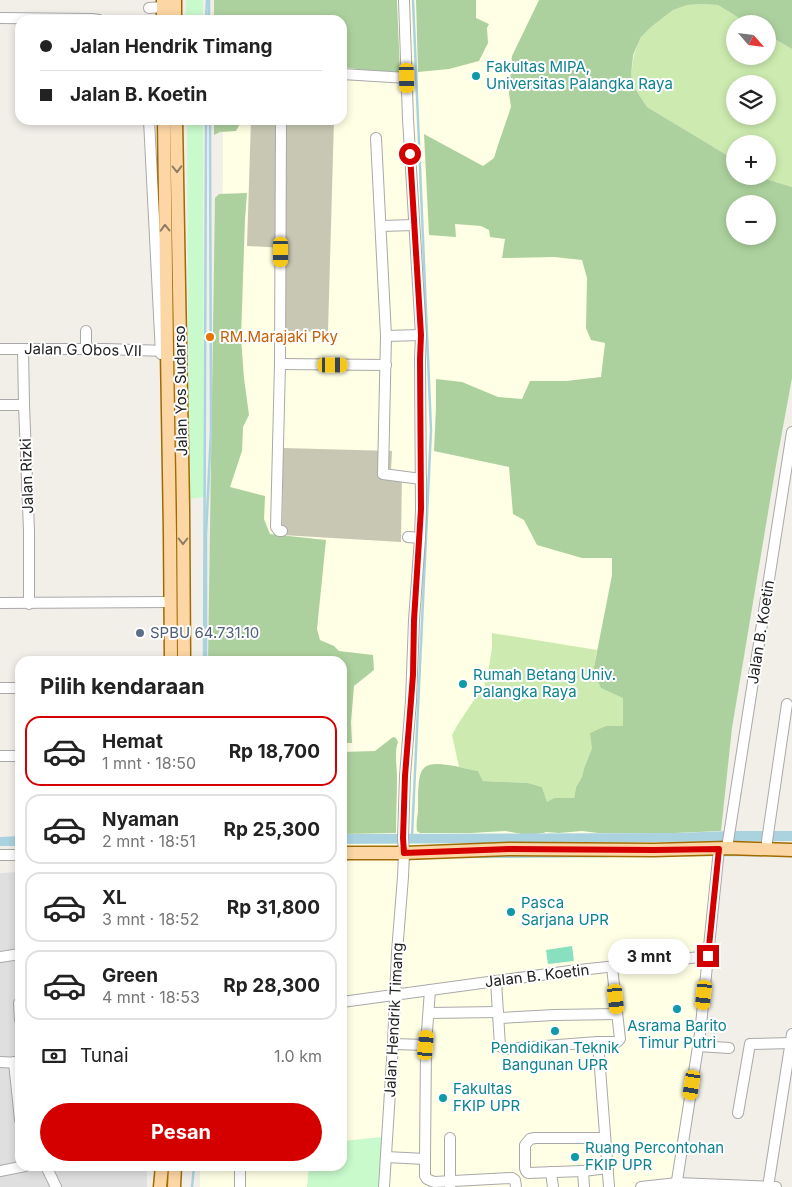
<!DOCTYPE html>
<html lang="id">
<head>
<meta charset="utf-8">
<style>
	body { margin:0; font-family:Inter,sans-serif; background:#f2f2f2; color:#222; height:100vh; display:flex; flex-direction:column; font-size:19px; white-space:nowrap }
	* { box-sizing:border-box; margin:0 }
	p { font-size:16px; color:#767676 }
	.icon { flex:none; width:28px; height:28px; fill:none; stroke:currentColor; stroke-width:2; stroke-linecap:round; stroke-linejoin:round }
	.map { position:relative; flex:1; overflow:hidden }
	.side { position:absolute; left:15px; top:656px; width:332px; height:515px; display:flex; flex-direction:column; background:#fff; border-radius:15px; box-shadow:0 2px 8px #0003 }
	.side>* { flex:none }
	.guide { position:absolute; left:15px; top:15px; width:332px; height:110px; border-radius:15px; box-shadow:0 2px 8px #0003; display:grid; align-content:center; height:110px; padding:0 25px; background:#fff }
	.needle { width:32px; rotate:118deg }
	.fabs { position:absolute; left:726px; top:15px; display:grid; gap:10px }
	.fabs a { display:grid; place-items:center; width:50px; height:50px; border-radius:50%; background:#fff; box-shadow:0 2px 8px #0003; font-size:25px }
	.end { position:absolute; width:22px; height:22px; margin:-11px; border:6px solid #d40000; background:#fff; box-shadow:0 0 0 2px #fff }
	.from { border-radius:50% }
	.bubble { position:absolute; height:35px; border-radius:18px; background:#fff; box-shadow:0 2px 8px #0003; font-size:16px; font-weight:700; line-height:35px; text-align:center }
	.car { position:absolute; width:15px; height:30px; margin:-15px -8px; border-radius:6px; box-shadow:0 0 4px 1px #0007; background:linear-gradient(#f5c518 24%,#345 0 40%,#f5c518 0 76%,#345 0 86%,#f5c518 0) }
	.guide b { display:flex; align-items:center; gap:18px; height:48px; font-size:19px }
	.guide b+b { border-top:1px solid #e0e0e0 }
	.guide i { width:12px; height:12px; background:#222 }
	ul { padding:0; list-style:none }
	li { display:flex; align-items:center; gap:15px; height:70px; margin:0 10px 8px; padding:0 15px; border:2px solid #e0e0e0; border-radius:15px }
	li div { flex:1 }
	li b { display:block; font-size:19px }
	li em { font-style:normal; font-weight:700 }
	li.current { border-color:#d40000 }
	li>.icon { width:45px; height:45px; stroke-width:1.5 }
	h2 { padding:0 25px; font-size:22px; line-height:60px }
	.pay { display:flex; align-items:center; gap:12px; height:55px; padding:0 25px; font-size:19px }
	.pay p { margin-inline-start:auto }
	.primary-button { display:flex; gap:10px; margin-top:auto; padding:10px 25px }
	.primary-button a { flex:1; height:58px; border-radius:30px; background:#d40000; color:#fff; font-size:20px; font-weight:700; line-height:58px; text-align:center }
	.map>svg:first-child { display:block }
	.residential { fill:#e0dfdf }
	.education { fill:#ffffe5 }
	.construction { fill:#c7c7b4 }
	.grass { fill:#cdebb0; fill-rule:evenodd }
	.forest { fill:#add19e; fill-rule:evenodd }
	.park { fill:#c8facc }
	.pitch { fill:#88e0be }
	.water { fill:#aad3df }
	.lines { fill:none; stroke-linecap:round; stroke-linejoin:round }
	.stream { stroke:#aad3df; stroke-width:2.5 }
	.minor-casing { stroke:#a9a9a9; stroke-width:12 }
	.major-casing { stroke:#a06b00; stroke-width:15 }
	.minor { stroke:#fff; stroke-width:10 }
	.major { stroke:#fcd6a4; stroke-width:12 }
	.oneway { stroke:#8f7c63 }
	.route { stroke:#d40000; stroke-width:6 }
	.culture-dot { fill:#0f9aa8; stroke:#fff; stroke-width:2 }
	.food-dot { fill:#e8710a; stroke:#fff; stroke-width:2 }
	.service-dot { fill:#5c6f8a; stroke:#fff; stroke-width:2 }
	.labels { text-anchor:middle; stroke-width:4; stroke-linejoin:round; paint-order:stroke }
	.culture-label { font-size:15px; fill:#0d838f; stroke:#fff; text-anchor:start }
	.food-label { font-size:15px; fill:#c56008; stroke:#fff; text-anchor:start }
	.street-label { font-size:15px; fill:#222; stroke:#fff }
	.service-label { font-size:15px; fill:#4e5e75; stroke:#fff; text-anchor:start }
</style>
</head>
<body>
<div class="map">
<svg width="792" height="1187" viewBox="0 0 792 1187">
	<rect width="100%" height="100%" fill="#f2efe9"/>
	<path class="residential" d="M20,872v294h127v21h-147v-314z"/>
	<path class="education" d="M369,0h172l72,220 23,610 85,1 -24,202 -23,154h-474v-21h142v-505h-120l1,-541h119l1,-92z"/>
	<g class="construction">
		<path d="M251,120h83l-6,212 -46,-1 3,-83 -38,-2z"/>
		<path d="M283,448l109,3 -1,19 11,1 -1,71 -119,-7z"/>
	</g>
	<g class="grass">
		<path d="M703,4l15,1 31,19h-14v32h33v-21l24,14v138l-23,-7 -7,-4h6v-32h-33v16l-88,-53 -13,-20 -3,-12 3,-20 7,-18 10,-10 22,-17 14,-5zM735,84h33v32h-33z"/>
		<path d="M492,633l105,17 -4,22 30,26v28h-17l-14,22 -8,20 -2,9 -6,10 -2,11h-20l-7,5 -5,-16 -14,-4 -45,-2 -5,-10 -19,-4 -7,-32 6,-11 16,-24 9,-10 5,-17 4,-25z"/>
	</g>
	<g class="forest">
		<path d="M214,0h183l3,73 -30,-2 -27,-4 -1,-47h-128z"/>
		<path d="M416,0h60v18l13,6 -2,4 1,15 -9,18 -30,8 -31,3z"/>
		<path d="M539,0h253v49l-24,-14v-11h-19l-31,-19 -15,-1 -16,1 -14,5 -22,17 -10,10 -8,18 -2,20 3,12 13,20 88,53v16h27l7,4 23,7v191l-16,87 -44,263 -11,103 -46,2h-77l-16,-2 -23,2 -13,-1 -3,1 -15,2 -23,-4 -34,2h-51l-3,-2c-1,-7 0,-12 1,-19 0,-6 0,-13 0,-19 1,-9 0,-20 7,-26 9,-8 41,2 53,4l5,10 45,2 14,4 5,15 7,-4h20l2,-11 6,-10 2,-9 8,-20 -2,-15 16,-7h17v-28l-22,-10 -8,-16 19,-97v-17h-30l-45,-13 -13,-25 -11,-6 -4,-47 -75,-16 2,-44v-28l26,3 36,15 24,2 8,-18h36l35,-4 4,-34 -14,-3 -5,-12 1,-50 -5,-18 -28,-3 -52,1 3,-19 -15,-2 -1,-7 -8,-4 -26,-2 1,13 -27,-2 -5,-101 59,32 11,-8 4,-13 13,-38 -2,-14 3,-37zM735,204h33v32h-33z"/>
		<path d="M214,120h28l-6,11 -16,1 -6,3z"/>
		<path d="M247,193l-2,26 -4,119 3,40 5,37 -6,12 -1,24 -12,36 35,9 -1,23 6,15 56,6 -9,89 3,11 14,6 5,5 34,4 1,15 -20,16 -3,36 1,21h-9l-1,-82h-134l7,-463 4,-4z"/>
		<path d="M393,737l3,1 2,4c-4,11 -1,24 -1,36 0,18 -1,37 -1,55l-53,1 -1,-82 33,-1z"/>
	</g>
	<g class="park">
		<rect x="186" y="0" width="17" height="20"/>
		<path d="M187,120l19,1 -3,1 1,375 -15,2z"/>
		<path d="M382,1137l-1,50h-74l2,-21h33l1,-25z"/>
	</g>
	<path class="pitch" d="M572,946l2,15 -26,3 -2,-14z"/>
	<g class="water">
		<path d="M729,831h63v10l-449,3 -1,-10 333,-1z"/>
		<path d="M20,836v10h-20v-9z"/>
	</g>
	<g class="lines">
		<g class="stream">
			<path d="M209,0v20"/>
			<path d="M206,20l1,-20"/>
			<path d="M204,661l2,-541"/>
			<path d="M206,661v-126l5,-104 -1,-311"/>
			<path d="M412,836l19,-406 -18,-430"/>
			<path d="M689,855h27"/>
			<path d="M721,855h35"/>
			<path d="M459,857l149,-1"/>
			<path d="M192,1187l2,-21"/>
		</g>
		<defs>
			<g id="minor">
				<path d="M149,8l14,-1"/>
				<path d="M0,18l92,1 7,1"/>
				<path d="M342,74l65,4"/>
				<path d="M149,120l12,234"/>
				<path d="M281,120l-1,244 -4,163 3,4h3"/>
				<path d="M376,138l10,198 -3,138 38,5"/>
				<path d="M381,226l33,-1"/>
				<path d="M86,331v19"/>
				<path d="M386,336l35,-1"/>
				<path d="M0,349h105l61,2"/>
				<path d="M23,349l1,56 5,126v73"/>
				<path d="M280,364l106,1"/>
				<path d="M0,405h24"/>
				<path d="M408,537l12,1"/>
				<path d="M0,603l171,-1"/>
				<path d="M0,688h20"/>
				<path d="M0,756h20"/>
				<path d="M727,848l65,-416"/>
				<path d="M767,850v-9l20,-137"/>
				<path d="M0,855h20"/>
				<path d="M0,957l20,-3"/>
				<path d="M496,981l4,65 5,3 93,-7h19l3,-3 -8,-72"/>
				<path d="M342,1002l228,-31 139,-15"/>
				<path d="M19,1003l1,17"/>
				<path d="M429,1013l69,-1"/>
				<path d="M499,1018l55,-3 63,-1"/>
				<path d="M598,1042l11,145"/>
				<path d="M393,1044l33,1"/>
				<path d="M698,1046l31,2"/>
				<path d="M0,1062l19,1"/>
				<path d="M14,1062l6,58"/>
				<path d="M738,1113l12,-69 42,-1"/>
				<path d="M450,1138v48"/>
				<path d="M386,1157l39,2 1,-114 4,-55"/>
				<path d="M425,1159v17l2,3 7,3 78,-4 3,2 1,7"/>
				<path d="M46,1166l10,21"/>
				<path d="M240,1166v21"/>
				<path d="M0,1171l25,-5"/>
				<path d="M583,1171l25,-3"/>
				<path d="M551,1172l2,15"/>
				<path d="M384,1187l9,-143 4,-92 6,-75 1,-24 -1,-15 2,-62 6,-75 3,-81 6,-82 1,-29 -1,-150 1,-24 -13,-216 -4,-119"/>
				<path d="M584,1187l-1,-16 -55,2 -2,-2 -1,-3v-23l5,-6 5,-1h70"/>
				<path d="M641,1187l36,-4 99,4"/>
				<path d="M676,1187l24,-153 19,-185"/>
				<path d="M768,1187l24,-153"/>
			</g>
			<g id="major">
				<path d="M163,0v20"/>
				<path d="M175,0v20"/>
				<path d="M164,120l3,231 3,182 1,128"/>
				<path d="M176,120l7,387 1,154"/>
				<path d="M342,853h62l105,-4 145,1 73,-2 65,2"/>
				<path d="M160,1187l2,-21"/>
				<path d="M174,1187l1,-21"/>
			</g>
		</defs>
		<use href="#minor" class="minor-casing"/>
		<use href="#major" class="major-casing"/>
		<use href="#minor" class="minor"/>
		<use href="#major" class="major"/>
	</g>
	<defs><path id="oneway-chevron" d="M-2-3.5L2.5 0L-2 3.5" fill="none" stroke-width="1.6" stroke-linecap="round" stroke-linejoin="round" transform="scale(1.25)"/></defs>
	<g class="oneway">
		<use href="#oneway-chevron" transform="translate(177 169) rotate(89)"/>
		<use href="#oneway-chevron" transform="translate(165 228) rotate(-91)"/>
		<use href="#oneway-chevron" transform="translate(183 541) rotate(90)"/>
	</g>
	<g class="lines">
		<path class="route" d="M410,154l11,181 -1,24 1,150 -7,111 -1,55 -8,101 -2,62 1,15 105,-4 145,1 65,-1 -11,107"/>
	</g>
	<g class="culture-dot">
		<circle cx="476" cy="76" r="5"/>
		<circle cx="463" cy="684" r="5"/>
		<circle cx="511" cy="912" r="5"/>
		<circle cx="677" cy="1009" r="5"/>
		<circle cx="555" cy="1031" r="5"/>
		<circle cx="443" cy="1098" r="5"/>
		<circle cx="575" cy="1157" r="5"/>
	</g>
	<circle class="food-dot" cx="210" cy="337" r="5"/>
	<circle class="service-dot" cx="140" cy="633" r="5"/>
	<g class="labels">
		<g class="culture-label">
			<text x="486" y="72">Fakultas MIPA,<tspan x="486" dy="17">Universitas Palangka Raya</tspan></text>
			<text x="473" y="680">Rumah Betang Univ.<tspan x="473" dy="17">Palangka Raya</tspan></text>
			<text x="521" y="908">Pasca<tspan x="521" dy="17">Sarjana UPR</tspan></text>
			<text x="677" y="1031" text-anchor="middle">Asrama Barito<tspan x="677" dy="17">Timur Putri</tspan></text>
			<text x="555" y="1053" text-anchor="middle">Pendidikan Teknik<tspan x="555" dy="17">Bangunan UPR</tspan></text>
			<text x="453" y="1094">Fakultas<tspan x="453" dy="17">FKIP UPR</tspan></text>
			<text x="585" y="1153">Ruang Percontohan<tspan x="585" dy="17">FKIP UPR</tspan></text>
		</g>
		<g class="food-label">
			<text x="220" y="342">RM.Marajaki Pky</text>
		</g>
		<g class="street-label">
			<text transform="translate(83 350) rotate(1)" y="5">Jalan G Obos VII</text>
			<text transform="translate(181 391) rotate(-91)" y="5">Jalan Yos Sudarso</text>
			<text transform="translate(27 476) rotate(-92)" y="5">Jalan Rizki</text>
			<text transform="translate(761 632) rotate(-81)" y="5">Jalan B. Koetin</text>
			<text transform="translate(537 976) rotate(-7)" y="5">Jalan B. Koetin</text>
			<text transform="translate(394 1020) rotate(-87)" y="5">Jalan Hendrik Timang</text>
		</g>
		<g class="service-label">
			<text x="150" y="638">SPBU 64.731.10</text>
		</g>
	</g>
</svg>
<div class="fabs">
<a><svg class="needle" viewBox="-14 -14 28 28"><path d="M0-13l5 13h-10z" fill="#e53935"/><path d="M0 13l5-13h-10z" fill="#767676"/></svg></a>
<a><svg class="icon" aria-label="layers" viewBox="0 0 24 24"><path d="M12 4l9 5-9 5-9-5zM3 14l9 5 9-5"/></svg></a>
<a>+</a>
<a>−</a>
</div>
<i class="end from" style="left:410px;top:154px"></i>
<i class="end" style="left:708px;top:956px"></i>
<div class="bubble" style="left:608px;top:939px;width:82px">3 mnt</div>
<i class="car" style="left:407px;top:78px;rotate:179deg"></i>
<i class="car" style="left:281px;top:252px;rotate:180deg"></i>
<i class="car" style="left:333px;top:365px;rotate:90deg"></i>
<i class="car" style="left:704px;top:995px;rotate:186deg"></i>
<i class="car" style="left:616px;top:999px;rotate:174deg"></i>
<i class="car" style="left:426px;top:1045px;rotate:5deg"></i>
<i class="car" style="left:692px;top:1085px;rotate:189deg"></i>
<div class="guide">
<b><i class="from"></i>Jalan Hendrik Timang</b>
<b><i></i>Jalan B. Koetin</b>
</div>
<section class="side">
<h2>Pilih kendaraan</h2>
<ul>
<li class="current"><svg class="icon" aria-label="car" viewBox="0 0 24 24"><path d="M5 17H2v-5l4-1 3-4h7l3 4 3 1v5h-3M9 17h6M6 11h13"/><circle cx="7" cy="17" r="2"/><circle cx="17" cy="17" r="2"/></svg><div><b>Hemat</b><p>1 mnt · 18:50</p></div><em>Rp 18,700</em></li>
<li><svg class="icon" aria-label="car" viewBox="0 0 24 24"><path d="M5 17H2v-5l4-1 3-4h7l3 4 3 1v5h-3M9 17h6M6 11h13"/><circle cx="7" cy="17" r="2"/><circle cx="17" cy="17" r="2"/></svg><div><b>Nyaman</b><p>2 mnt · 18:51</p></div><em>Rp 25,300</em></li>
<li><svg class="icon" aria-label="car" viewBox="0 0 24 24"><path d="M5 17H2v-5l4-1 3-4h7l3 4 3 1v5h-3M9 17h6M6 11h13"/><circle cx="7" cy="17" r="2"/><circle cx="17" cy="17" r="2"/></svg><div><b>XL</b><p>3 mnt · 18:52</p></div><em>Rp 31,800</em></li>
<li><svg class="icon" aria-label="car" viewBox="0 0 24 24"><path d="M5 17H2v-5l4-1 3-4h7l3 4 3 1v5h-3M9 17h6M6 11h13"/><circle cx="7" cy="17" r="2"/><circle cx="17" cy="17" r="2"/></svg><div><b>Green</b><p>4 mnt · 18:53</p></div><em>Rp 28,300</em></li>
</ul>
<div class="pay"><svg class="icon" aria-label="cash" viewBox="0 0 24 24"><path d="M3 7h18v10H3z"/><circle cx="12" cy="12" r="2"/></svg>Tunai<p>1.0 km</p></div>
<div class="primary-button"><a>Pesan</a></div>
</section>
</div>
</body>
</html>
